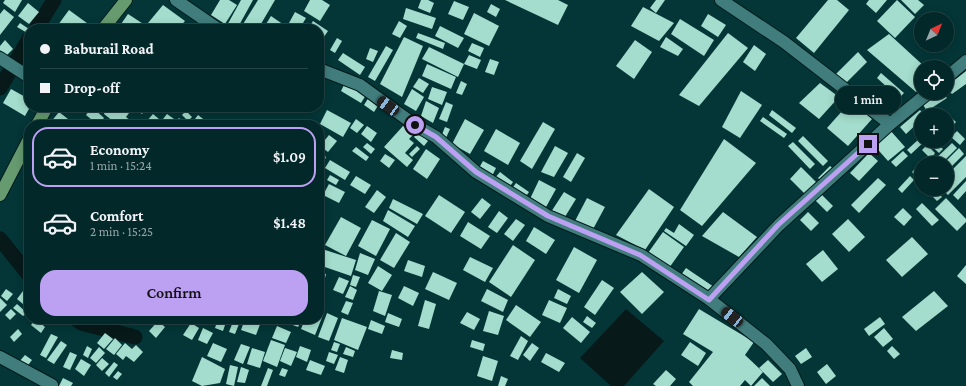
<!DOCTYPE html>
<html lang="en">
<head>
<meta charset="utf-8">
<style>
	body { margin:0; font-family:"Crimson Pro",serif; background:#113435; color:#f1f3f6; height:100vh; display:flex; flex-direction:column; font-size:15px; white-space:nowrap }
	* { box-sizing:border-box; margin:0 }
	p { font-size:13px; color:#97a6a8 }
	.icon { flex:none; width:22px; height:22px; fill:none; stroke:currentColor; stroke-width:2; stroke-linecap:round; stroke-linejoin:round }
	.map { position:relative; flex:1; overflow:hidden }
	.sheet { position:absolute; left:24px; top:120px; width:300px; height:204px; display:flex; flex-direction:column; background:#032829; border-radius:16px; box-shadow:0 2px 10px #0003,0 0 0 1px #244446 }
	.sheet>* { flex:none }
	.guide { position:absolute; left:24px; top:24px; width:300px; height:88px; border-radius:16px; box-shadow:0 2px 10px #0003,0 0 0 1px #244446; display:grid; align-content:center; height:88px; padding:0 16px; background:#032829 }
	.needle { width:26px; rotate:43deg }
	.buttons { position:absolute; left:914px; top:12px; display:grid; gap:8px }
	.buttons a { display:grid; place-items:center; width:40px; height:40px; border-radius:50%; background:#032829; box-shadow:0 2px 10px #0003,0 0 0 1px #244446; font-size:20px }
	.end { position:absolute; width:18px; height:18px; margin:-9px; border:5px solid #bca0f2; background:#111; box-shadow:0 0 0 2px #111 }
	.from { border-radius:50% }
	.bubble { position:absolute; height:28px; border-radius:14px; background:#032829; box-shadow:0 2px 10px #0003,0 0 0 1px #244446; font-size:13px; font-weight:600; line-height:28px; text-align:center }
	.car { position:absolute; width:12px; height:24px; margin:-12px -6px; border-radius:5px; box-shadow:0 0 3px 1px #0007; background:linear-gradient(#222 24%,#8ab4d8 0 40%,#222 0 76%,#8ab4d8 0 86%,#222 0) }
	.guide b { display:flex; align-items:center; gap:14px; height:38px; font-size:15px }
	.guide b+b { border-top:1px solid #244446 }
	.guide i { width:10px; height:10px; background:#f1f3f6 }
	ul { padding:7px 0 0; list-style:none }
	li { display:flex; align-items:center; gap:12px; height:60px; margin:0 8px 6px; padding:0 8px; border:2px solid transparent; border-radius:16px }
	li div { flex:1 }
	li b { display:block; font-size:15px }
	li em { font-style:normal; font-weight:600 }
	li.current { border-color:#bca0f2 }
	li>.icon { width:36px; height:36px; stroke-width:1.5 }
	.cta { display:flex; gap:8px; margin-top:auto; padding:8px 16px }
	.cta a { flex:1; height:46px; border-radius:16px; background:#bca0f2; color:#111; font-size:16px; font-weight:600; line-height:46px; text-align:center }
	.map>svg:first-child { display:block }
	.water { fill:#071919 }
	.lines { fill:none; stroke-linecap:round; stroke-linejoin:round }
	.canal { stroke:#071919; stroke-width:15 }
	.building { fill:#a4ddcd }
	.minor-casing { stroke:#001c1c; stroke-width:14 }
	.major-casing { stroke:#001c1c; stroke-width:14 }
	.minor { stroke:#417d7d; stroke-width:12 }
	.major { stroke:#669a6f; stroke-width:12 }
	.route { stroke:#bca0f2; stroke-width:5 }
</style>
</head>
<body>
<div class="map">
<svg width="966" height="386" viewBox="0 0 966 386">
	<rect width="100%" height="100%" fill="#043637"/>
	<path class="water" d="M626,309l38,32 -40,45h-13l-31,-28z"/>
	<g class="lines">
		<g class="canal">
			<path d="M36,29l18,-29"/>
			<path d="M0,88l29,-49"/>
			<path d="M0,239l29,36"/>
			<path d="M76,319l5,4 54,14"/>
		</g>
	</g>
	<g class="building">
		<path d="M5,0h17l-7,12 -12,-9z"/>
		<path d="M220,0h9l8,5 -12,19 -14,-9z"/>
		<path d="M241,0h12l-16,29h-12z"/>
		<path d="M258,0h17l-17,29h-18z"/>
		<path d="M310,0h12l8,5 -10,16 -16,-10z"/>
		<path d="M421,0h7l6,3 -4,10 -12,-5z"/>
		<path d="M505,0h53l10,5 -10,20z"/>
		<path d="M656,0h9l-9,13 -6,-5z"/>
		<path d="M828,0h9l12,10 -35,43 -18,-15z"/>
		<path d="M869,0h18l-11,13 -10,-9z"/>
		<path d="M897,0l18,17 -20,21 -18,-17z"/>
		<path d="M901,0h17l6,5 -9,9z"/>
		<path d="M454,1l15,6 -6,13 -15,-6z"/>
		<path d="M28,3l11,9 -10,12 -11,-8z"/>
		<path d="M491,4l9,5 -4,8 -9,-5z"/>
		<path d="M163,5l22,16 -7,8h-22l-8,-6z"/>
		<path d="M643,7l31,16 -15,18 -28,-15z"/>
		<path d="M406,8l30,10 -4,11 -29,-10z"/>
		<path d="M4,9l10,8 -14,18v-21z"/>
		<path d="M69,10l22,16 -2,3h-34z"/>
		<path d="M295,12l11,6 -6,10 -11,-5z"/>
		<path d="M474,13l25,13 -10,20 -25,-12z"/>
		<path d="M128,14l23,15h-28l-4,-2z"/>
		<path d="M708,14l18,11 -8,12 -17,-11z"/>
		<path d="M271,16l13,9 -2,4h-19z"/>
		<path d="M680,19l34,21 -10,16 -33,-22z"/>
		<path d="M313,21l15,10 -9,13v-15h-11z"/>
		<path d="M399,21l8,5 -7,12 -8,-4z"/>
		<path d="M20,23l9,6v5l-12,-7z"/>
		<path d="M440,26l24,12 -6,10 -23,-12z"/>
		<path d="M418,33l27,10 -2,6 -27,-11z"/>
		<path d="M728,33l20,15 -49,58 -20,-11z"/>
		<path d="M889,34l36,33h-4v21l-5,4 -49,-42z"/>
		<path d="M404,37l19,9 -21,51 -22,-13z"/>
		<path d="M666,37l17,12 -5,7 -18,-9z"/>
		<path d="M337,38l5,3 -7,12 -5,-3z"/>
		<path d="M5,40l8,9 -7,7 -6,-6v-4z"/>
		<path d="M635,40l17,12 -18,27 -18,-13z"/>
		<path d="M472,43l12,5 -4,9 -12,-6z"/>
		<path d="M754,45l12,9 -11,17 -12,-9z"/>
		<path d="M386,46l7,4 -18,31 -7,-4z"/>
		<path d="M429,47l35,17 -6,13 -36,-18z"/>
		<path d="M370,48l8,3 -5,11 -7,-3z"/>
		<path d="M858,52l9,10 -22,22 -9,-10z"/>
		<path d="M343,53l22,14 -5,8 -22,-15z"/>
		<path d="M469,55l12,5 -4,9 -13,-5z"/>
		<path d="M490,59l9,3 -5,13 -9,-3z"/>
		<path d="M427,64l29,13 -5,12 -29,-13z"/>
		<path d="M966,71v13l-14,10 -5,-5v-3z"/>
		<path d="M881,73l23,20 -5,5 -22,-20z"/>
		<path d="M419,78l10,6 -6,9 -10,-6z"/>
		<path d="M461,81l6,3 -5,11 -6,-2z"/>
		<path d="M345,83l21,12 -5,8 -20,-12z"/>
		<path d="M820,83l19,14 -20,22 -20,-16z"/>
		<path d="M880,85l18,16 -5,6 -19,-17z"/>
		<path d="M432,87l15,5 -5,13 -14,-6z"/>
		<path d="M11,89l18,10v8h1l-5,9 -22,-13z"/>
		<path d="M412,89l12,8 -8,14 -12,-7z"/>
		<path d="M741,91l21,14 -22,33 -18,-11z"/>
		<path d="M934,93h8l5,5 -20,13 -7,-11z"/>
		<path d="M871,95l14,12 -4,5 -14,-13z"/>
		<path d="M369,97l10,7 -5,8 -10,-7z"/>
		<path d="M426,101l13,7 -6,15 -12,-7z"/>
		<path d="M851,101l21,18 -24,27 -21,-18z"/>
		<path d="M446,102l7,3 -6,17 -8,-3z"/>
		<path d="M92,107l12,11 -6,7 -12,-10z"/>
		<path d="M116,107h6l7,6 -3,4 6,5 -3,3h-11l-14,-11 2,-6 7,2z"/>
		<path d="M133,107h14l-5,7z"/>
		<path d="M327,110l24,13 -8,14 -23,-13z"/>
		<path d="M772,110l24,18 -4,5 -23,-18z"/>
		<path d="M920,110l4,5h-3v5l-15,14 -6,-7z"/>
		<path d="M186,111l6,6 -4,4 -6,-6z"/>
		<path d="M59,112l9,7 -4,6h-11l-3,-2z"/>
		<path d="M153,114l13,11h-15l-5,-3z"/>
		<path d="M167,114l7,5 -5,5 -6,-5z"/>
		<path d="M947,114l9,8 -8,9 -1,-1z"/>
		<path d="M198,115l9,7 -2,3h-10l-3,-2z"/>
		<path d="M763,117l24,17 -3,4 -24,-17z"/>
		<path d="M179,118l6,5 -2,2h-10z"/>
		<path d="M356,119l8,6 -7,8 -7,-5z"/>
		<path d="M465,119l19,11 -14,24 -18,-10z"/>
		<path d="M543,122l12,7 -23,40 -12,-8z"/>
		<path d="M367,126l10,7 -6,9 -10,-8z"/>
		<path d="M403,126l10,9 -4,4 5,4 -9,10 8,7 -6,7 -23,-20z"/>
		<path d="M445,127l5,2 -4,9 -5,-1z"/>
		<path d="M496,129l24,14 -12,22 -24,-14z"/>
		<path d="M889,129l16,18 -17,14 -16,-18z"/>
		<path d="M957,131l8,8 -5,6 -9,-8z"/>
		<path d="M418,132l10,9 -4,5 -10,-9z"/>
		<path d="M329,135l8,6 -9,11 -8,-6z"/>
		<path d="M803,136l25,25 -5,5 -25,-25z"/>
		<path d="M920,138l1,3 3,1 -13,12 -4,-4z"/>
		<path d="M724,139l32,24 -54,63 -22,-16z"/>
		<path d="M930,141h4l9,8 -4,4 -11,-10z"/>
		<path d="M793,142l22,22 -5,5 -22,-23z"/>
		<path d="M367,143l8,6 -4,5 -8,-7z"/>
		<path d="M952,143l5,5 -15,15h-11z"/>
		<path d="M927,145l8,8 -4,6 -9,-9z"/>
		<path d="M417,146l3,3 -8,8 -3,-3z"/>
		<path d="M555,146l13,7 -14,24 -13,-5z"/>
		<path d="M356,147l13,10 -3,4 -14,-10z"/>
		<path d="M959,148l5,6 -17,17v-8h-3z"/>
		<path d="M426,149l14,10 -13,20 -14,-10z"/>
		<path d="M903,151l5,5 -12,11 -5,-5z"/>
		<path d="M319,153l7,4 -4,8 -3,-2z"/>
		<path d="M577,153l8,5 -14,24 -8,-5z"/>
		<path d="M869,153l9,8 -19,20 -9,-8z"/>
		<path d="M385,154l10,6 -6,8 -9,-7z"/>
		<path d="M966,156v21l-18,18 -6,-6h5v-14z"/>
		<path d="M330,160l20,12 -5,8 -20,-12z"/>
		<path d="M483,161l13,7 -5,10 -13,-8z"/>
		<path d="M830,166l6,5 -12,13 -6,-6z"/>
		<path d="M801,167l19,19 -12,11 -18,-18z"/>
		<path d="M915,169l6,7v6l-9,-10z"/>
		<path d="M500,172l13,10 -5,7 -14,-10z"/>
		<path d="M330,175l9,5 -3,5 -9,-5z"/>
		<path d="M356,176l15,9 -6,9 -15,-9z"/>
		<path d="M910,176l4,4 -12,13 -4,-4z"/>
		<path d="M878,178l8,7 -27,28 -8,-8z"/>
		<path d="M539,180l17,9 -10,18 -17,-6z"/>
		<path d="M966,181v10l-8,9 -5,-5z"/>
		<path d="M516,183l13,9 -5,7 -13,-9z"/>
		<path d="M329,184l16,8 -6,11 -16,-8z"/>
		<path d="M649,189l25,18 -29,43 -29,-15z"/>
		<path d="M927,189h8l7,8 -5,4 -11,-11z"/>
		<path d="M377,190l9,7 -12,16 -9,-6z"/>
		<path d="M564,192l12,7 -13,21 -12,-8z"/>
		<path d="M821,194l12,12 -6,6 -12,-12z"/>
		<path d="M439,195l26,17 -14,21 -26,-17z"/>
		<path d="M482,198l9,7 -11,14 -9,-7z"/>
		<path d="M587,198l18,9 -13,24 -17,-10z"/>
		<path d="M946,198l20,21v3l-9,9 -22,-22z"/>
		<path d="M393,199l30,15 -6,10 -28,-16z"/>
		<path d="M922,203l17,17 -7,6 -16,-17z"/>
		<path d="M903,208l9,9 -8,9 -10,-9z"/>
		<path d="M388,210l27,16 -7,11 -25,-16z"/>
		<path d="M499,211l9,7 -11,15 -9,-6z"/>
		<path d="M723,212l34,25 -18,20 -37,-21z"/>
		<path d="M808,212l11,11 -8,8 -11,-11z"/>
		<path d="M341,217l20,11 -15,28 -21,-11z"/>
		<path d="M516,219l9,6 -12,16 -9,-7z"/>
		<path d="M848,219l17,18 -16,15 -17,-18z"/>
		<path d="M372,220l18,9 -14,27 -18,-10z"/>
		<path d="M468,222l22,14 -9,13 -21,-13z"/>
		<path d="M679,224l15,11 -8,11 -22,-15 2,-3 8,5z"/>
		<path d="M534,227l21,13 -9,14 -20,-13z"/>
		<path d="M663,232l21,15 -15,21 -21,-15z"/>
		<path d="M396,233l14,9 -16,26 -14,-8z"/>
		<path d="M912,237l16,17 -26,23 -16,-17z"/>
		<path d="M513,245l22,15 -24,37 -22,-15z"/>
		<path d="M574,247l23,13 -18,33 -23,-13z"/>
		<path d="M319,248l37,12 -5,16 -32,-11z"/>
		<path d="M823,250l15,19 -16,13 -16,-18z"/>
		<path d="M360,253l15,6 -7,16 -13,-5z"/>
		<path d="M470,257l23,11 -8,14 -22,-12z"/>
		<path d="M408,260l17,6 -3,11 -18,-6z"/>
		<path d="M966,265v19l-9,-8z"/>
		<path d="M378,266l14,9 -10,16 -14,-8z"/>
		<path d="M686,268l28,19 -5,8 -28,-20z"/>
		<path d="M433,272l24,11 -8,17 -24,-11z"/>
		<path d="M642,272l22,20 -22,22 -22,-22z"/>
		<path d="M319,273l7,1 -6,24h-1z"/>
		<path d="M353,275l7,2 -4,10 -6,-2z"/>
		<path d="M339,277l10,4 -6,13 -10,-4z"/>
		<path d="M602,280l12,8 -19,27 -11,-8z"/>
		<path d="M350,286l7,4 -4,10 -8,-3z"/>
		<path d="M404,286l15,7 -6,13 -15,-8z"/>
		<path d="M26,287l3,2v20l-12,-10z"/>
		<path d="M6,289l7,5 -6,7 -6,-5z"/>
		<path d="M487,289l21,11 -5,12 -22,-11z"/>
		<path d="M558,289l13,7 -4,8 -13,-6z"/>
		<path d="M379,291l13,4 -7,21 -12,-5z"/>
		<path d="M934,291l14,15 -32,25 -14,-14z"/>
		<path d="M0,298l7,7 -7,7z"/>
		<path d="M425,300l11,4 -7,25 -11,-3z"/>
		<path d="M549,300l18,8 -7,15 -18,-8z"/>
		<path d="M346,301l7,2 -5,12 -7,-3z"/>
		<path d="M17,304l10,9 -4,3 -10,-8z"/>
		<path d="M516,305l25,17 -11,15 -24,-17z"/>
		<path d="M11,309l5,5 -6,6 -5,-5z"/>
		<path d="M699,309l55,33 -9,13 18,17 -12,14 -6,-6 -5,6h-47l-4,-4 24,-30 -30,-18z"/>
		<path d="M489,311l15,5 -6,19 -15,-4z"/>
		<path d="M467,312l13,7 -6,11 -14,-7z"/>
		<path d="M327,313l11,5 -9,23 -11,-4z"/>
		<path d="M388,313l14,6 -3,8 -14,-5z"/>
		<path d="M319,314l4,1 -8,20 -14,-6 4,-10h14z"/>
		<path d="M587,316l9,7 -4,5 -9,-6z"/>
		<path d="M572,317l18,15 -9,11 -18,-15z"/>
		<path d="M880,317l5,7 -16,12 -5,-7z"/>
		<path d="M342,318l25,9 -9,23 -24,-10z"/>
		<path d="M36,319l9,8 -4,6 -10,-8z"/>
		<path d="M218,319h9l-4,12 -8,-3z"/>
		<path d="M234,319h7l-6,15 -6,-2z"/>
		<path d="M245,319h17l-6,16 -15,-5z"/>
		<path d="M291,319h11l-4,8 -8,-3z"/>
		<path d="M371,320l14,6 -3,8 -14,-5z"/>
		<path d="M158,321l7,6 -9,11 -7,-7z"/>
		<path d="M191,323l8,5 -7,12 -9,-5z"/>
		<path d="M277,326l14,6 -5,11 -14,-5z"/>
		<path d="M203,328l10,5 -6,11 -9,-4z"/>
		<path d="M884,328l9,11 -10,8 -9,-10z"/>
		<path d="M18,329l4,5 -8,8 -4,-5z"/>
		<path d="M105,333l8,6 -9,10 -7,-6z"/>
		<path d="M51,334l7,3 -12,21 -6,-3z"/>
		<path d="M521,336l7,5 -10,19 -8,-4z"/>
		<path d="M115,338l7,7 -8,10 -8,-6z"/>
		<path d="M271,340l14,5 -8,22 -14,-6z"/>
		<path d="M472,340l13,4 -2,7 -13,-4z"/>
		<path d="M61,341l6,4 -13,19 -7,-4z"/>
		<path d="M334,342l6,2 -3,8 -6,-2z"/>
		<path d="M690,342l16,11 -8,13 -17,-11z"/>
		<path d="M125,343l7,6 4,-4 7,7 -9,10 -8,-6 -3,4 -7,-6z"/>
		<path d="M213,343l14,6 -6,13 -14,-6z"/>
		<path d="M532,343l7,5 -9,13 -7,-6z"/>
		<path d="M241,344l9,3 -7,17 -9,-4z"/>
		<path d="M87,346l5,3 -4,9 -5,-3z"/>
		<path d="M300,346l11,4 -4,12 -11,-5z"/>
		<path d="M892,346l8,8 -6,5 -7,-8z"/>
		<path d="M99,347l6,6 -9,10 -6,-5z"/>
		<path d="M346,347l9,4 -2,6 -10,-3z"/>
		<path d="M252,348l13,4 -5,16 -13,-4z"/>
		<path d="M285,348l12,4 -6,14 -11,-5z"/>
		<path d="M806,348l6,9 -11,7 -6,-8z"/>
		<path d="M392,350l11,3 -1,7 -12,-2z"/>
		<path d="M70,352l7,3 -7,15 -7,-3z"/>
		<path d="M329,352l9,3 -4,9 -8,-3z"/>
		<path d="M546,353l19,10 -6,9 -18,-10z"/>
		<path d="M25,355l7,5 -7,9 -7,-6z"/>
		<path d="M483,356l15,5 -6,20 -15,-5z"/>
		<path d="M202,357l23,12 -5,14 -18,3 -10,-5z"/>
		<path d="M340,357l8,3 -4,13 -9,-3z"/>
		<path d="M102,358l7,6 -7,7 -6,-6z"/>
		<path d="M81,359l10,6 -7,11 -9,-7z"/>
		<path d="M310,360l15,6 -4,9 -15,-5z"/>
		<path d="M768,360l14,14 -9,8 -14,-14z"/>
		<path d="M114,362l4,3 -9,12 -4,-4z"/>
		<path d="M827,364l9,12 -10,8 -9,-12z"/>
		<path d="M230,365l8,2 -4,19 -8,-2z"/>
		<path d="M241,367l8,3 -4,13 -8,-1z"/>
		<path d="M268,368l5,2 -6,16h-6z"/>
		<path d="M282,368l6,2 -3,7 -6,-2z"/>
		<path d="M666,370l10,9 -6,7h-14l-3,-2z"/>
		<path d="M118,371l4,3 -5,6 -4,-3z"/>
		<path d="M501,376l7,3 -3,7h-7z"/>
		<path d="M63,378l10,5 -2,3h-12z"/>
		<path d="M762,378l8,8h-16z"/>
	</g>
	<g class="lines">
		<defs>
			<g id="minor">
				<path d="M176,0l42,29"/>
				<path d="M721,0l63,42 106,82"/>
				<path d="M0,58l29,19"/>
				<path d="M319,69l41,16 55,40 21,12 40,35 72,44 93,39 68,44 57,45 24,25 8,17"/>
				<path d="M947,77l19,-16"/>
				<path d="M709,299l70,-74 111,-101 38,-31"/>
				<path d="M0,357l52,28"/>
			</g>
			<g id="major">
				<path d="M103,29l23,-29"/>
				<path d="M37,125l10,-18"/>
				<path d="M0,195l29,-56"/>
			</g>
		</defs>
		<use href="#minor" class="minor-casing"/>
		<use href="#major" class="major-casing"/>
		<use href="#minor" class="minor"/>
		<use href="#major" class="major"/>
	</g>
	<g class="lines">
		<path class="route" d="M415,125l21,12 40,35 72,44 92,39 69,45 69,-75 90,-81"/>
	</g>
</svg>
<div class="buttons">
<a><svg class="needle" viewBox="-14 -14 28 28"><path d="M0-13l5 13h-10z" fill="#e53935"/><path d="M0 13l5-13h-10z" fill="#97a6a8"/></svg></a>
<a><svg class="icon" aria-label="locate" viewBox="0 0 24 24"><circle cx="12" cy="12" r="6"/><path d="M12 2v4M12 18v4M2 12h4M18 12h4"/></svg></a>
<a>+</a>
<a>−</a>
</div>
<i class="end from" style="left:415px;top:125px"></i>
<i class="end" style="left:868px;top:144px"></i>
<div class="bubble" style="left:835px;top:86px;width:66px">1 min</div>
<i class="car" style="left:388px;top:106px;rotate:306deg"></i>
<i class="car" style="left:732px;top:317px;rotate:308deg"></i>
<div class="guide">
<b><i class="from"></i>Baburail Road</b>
<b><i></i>Drop-off</b>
</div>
<section class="sheet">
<ul>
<li class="current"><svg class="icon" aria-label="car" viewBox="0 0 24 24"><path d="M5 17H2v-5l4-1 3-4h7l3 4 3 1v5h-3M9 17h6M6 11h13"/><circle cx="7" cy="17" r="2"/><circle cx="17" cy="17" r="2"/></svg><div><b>Economy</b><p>1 min · 15:24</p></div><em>$1.09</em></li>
<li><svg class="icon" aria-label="car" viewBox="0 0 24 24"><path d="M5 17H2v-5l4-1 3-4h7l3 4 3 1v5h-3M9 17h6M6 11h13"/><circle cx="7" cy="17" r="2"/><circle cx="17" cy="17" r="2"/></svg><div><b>Comfort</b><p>2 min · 15:25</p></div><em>$1.48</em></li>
</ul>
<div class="cta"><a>Confirm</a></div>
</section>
</div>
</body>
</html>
